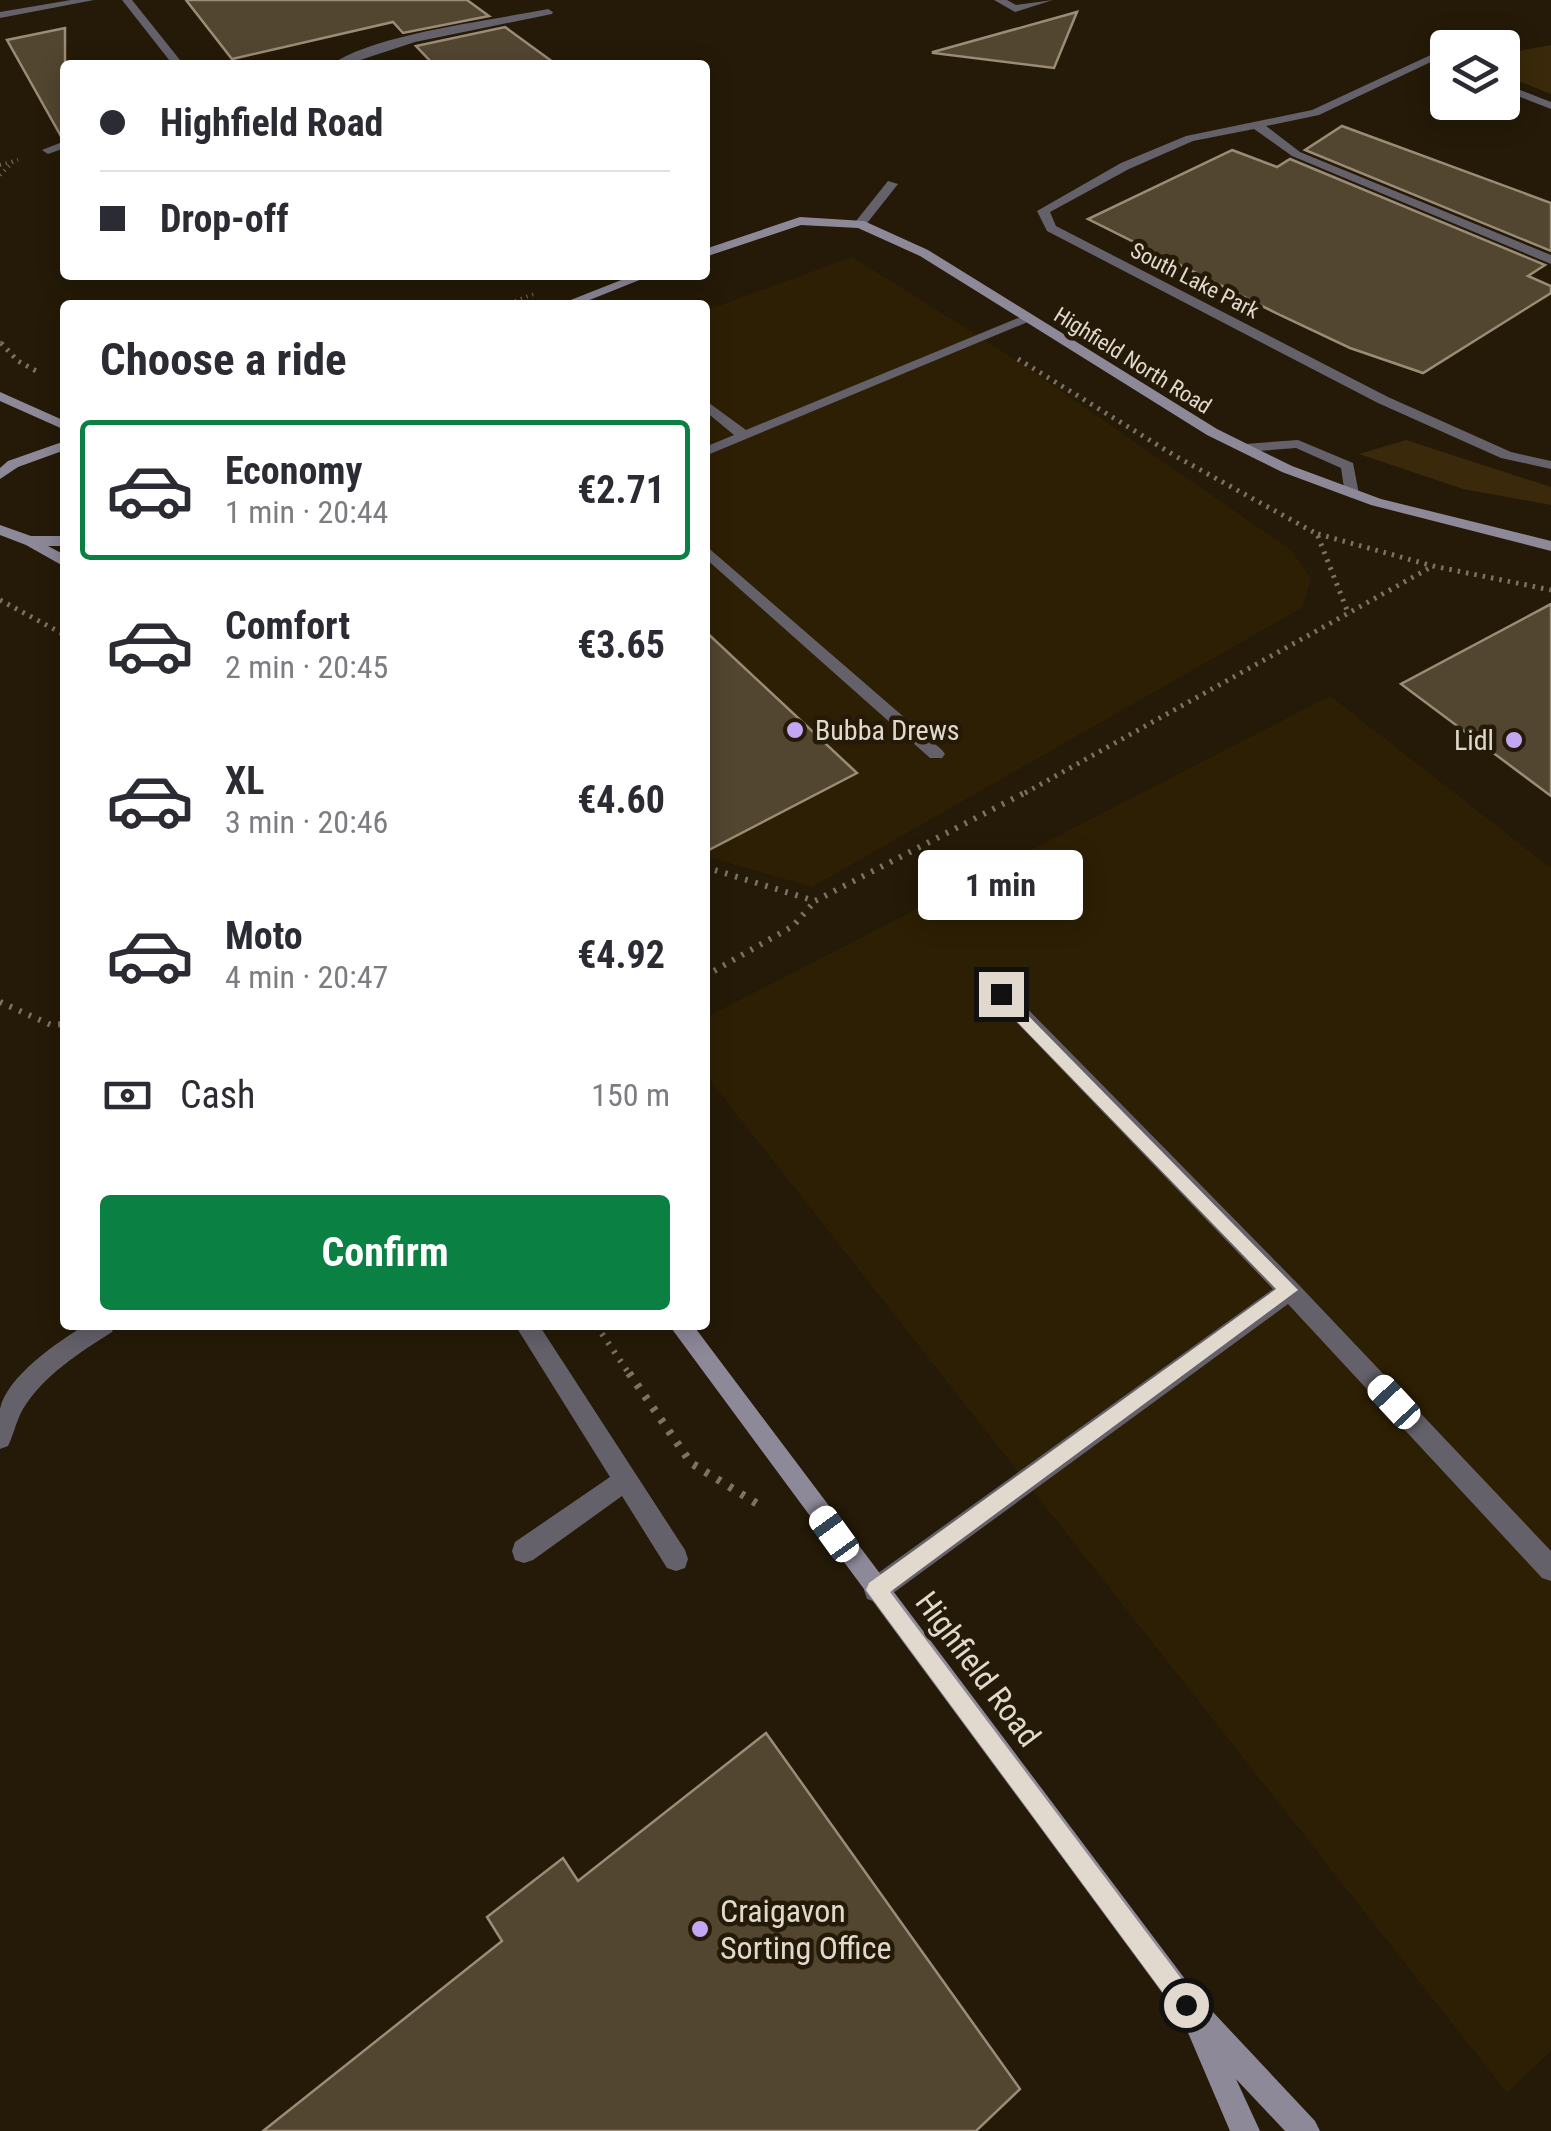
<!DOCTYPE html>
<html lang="en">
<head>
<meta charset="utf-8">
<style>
	body { margin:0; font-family:"Roboto Condensed",sans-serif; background:#f2f2f3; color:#2b2b33; height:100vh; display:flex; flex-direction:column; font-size:38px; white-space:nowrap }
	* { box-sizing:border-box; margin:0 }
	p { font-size:32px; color:#7c7c81 }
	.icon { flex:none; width:55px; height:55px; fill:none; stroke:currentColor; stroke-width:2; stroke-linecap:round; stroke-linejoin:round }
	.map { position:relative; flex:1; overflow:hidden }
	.drawer { position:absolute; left:60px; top:300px; width:650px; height:1030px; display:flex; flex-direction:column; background:#fff; border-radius:10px; box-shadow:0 5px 25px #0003 }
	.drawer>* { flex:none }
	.top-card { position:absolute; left:60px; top:60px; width:650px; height:220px; border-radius:10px; box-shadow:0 5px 25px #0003; display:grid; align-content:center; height:220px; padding:0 40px; background:#fff }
	.buttons { position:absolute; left:1430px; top:30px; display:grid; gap:20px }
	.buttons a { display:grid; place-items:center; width:90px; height:90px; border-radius:10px; background:#fff; box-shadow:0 5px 25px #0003; font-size:50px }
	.end { position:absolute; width:45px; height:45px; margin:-22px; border:12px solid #e1d9cd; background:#111; box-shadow:0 0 0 5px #111 }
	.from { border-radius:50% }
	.bubble { position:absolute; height:70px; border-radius:10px; background:#fff; box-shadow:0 5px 25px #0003; font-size:32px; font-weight:700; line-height:70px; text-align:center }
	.car { position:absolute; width:30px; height:60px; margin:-30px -15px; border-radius:12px; box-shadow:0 0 8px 2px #0007; background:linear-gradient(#fff 24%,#345 0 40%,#fff 0 76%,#345 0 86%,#fff 0) }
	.top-card b { display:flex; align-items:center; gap:35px; height:95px; font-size:38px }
	.top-card b+b { border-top:2px solid #e1e1e2 }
	.top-card i { width:25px; height:25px; background:#2b2b33 }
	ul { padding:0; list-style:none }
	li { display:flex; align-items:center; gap:30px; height:140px; margin:0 20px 15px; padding:0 20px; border:5px solid transparent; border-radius:10px }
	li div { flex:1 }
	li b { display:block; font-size:38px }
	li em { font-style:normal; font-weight:700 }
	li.active { border-color:#0b8043 }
	li>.icon { width:90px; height:90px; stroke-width:1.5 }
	h2 { padding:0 40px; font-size:45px; line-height:120px }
	.pay { display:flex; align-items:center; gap:25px; height:110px; padding:0 40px; font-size:38px }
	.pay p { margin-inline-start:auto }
	.primary-button { display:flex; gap:20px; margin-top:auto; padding:20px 40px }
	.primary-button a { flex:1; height:115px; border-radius:10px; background:#0b8043; color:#fff; font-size:40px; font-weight:700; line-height:115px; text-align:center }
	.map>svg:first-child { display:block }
	.built { fill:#2d1f04 }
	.green { fill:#3a2a0b }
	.building { fill:#524631; stroke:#9a8c76; stroke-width:2.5 }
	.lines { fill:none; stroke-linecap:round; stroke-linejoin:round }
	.path-far3 { stroke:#7b7262; stroke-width:4; stroke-dasharray:1 5; stroke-linecap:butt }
	.path-far2 { stroke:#7b7262; stroke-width:5; stroke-dasharray:2.5 6; stroke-linecap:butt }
	.path-far1 { stroke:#7b7262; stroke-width:6; stroke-dasharray:2.5 8; stroke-linecap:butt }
	.path { stroke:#7b7262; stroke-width:8; stroke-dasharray:4 10; stroke-linecap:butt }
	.lane { fill:#64616b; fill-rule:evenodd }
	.street { fill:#64616b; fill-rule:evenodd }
	.secondary { fill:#8e8999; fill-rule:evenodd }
	.route { fill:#e1d9cd }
	.poi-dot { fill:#c3a7f2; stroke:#251a07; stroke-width:4 }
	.labels { text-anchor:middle; stroke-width:9; stroke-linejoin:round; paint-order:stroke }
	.far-street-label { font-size:22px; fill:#e1d9cd; stroke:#251a07 }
	.poi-label { font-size:28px; fill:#e1d9cd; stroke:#251a07; text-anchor:start }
	.near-street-label { font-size:32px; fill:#e1d9cd; stroke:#251a07 }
	.near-poi-label { font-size:32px; fill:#e1d9cd; stroke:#251a07; text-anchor:start }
</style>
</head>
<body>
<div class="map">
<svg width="1551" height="2131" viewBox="0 0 1551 2131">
	<rect width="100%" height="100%" fill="#251a07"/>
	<g class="built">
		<path d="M852,257l161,101 278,192 20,28 -8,29 -491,280 -107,-31v-545z"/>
		<path d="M1330,696l221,172v1183l-44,42 -802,-1019v-56z"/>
	</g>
	<g class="green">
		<path d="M1551,45v49l-48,-19v-21z"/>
		<path d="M1406,440l145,47v18l-88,-16 -104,-35z"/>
	</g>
	<g class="building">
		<path d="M186,0h281l22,16 -86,17 -10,-11 -161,37z"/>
		<path d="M1077,12l-23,56 -121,-15v-1z"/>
		<path d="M505,27l52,38h-123l-18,-19z"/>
		<path d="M65,28v110h-3l-55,-98z"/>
		<path d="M1342,126l209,77v48l-246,-101z"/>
		<path d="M1232,150l45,17 13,-8 255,106 -17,11 23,10v7l-128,80 -73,-25 -68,-32 -194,-97z"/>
		<path d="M1551,604v192l-150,-112z"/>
		<path d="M705,631l152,142 -152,79z"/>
		<path d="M766,1733l254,356 -44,42h-713l239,-190 -15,-24 76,-59 15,23z"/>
	</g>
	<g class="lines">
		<g class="path-far3">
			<path d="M0,165l18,-5"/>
			<path d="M0,175l13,-13"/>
			<path d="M504,305l30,-11"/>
			<path d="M0,342l3,3"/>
		</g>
		<g class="path-far2">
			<path d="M1,343l17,18 20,11"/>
			<path d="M1018,359l159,98 140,77 32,81"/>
			<path d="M1318,534l115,32 118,24"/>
			<path d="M0,600l65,35"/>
			<path d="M1025,793l408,-227"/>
		</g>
		<g class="path-far1">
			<path d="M705,867l110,34 215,-111"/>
			<path d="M705,976l88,-50 22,-25"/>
			<path d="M0,1002l51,23 14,-1"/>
			<path d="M596,1325l34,50"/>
		</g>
		<path class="path" d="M629,1373l62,90 73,45"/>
		<g class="lane">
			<path d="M888,181l10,3 -34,43h-8v-6z"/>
			<path d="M1023,316l12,3 -330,137v-9l29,-12 -29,-24v-11l41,30z"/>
			<path d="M705,545l237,205 3,4 -3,4h-12l-225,-200z"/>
			<path d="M1001,986l7,3 289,294 254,268v30l-9,-3 -254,-274 -403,295 -9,3 -9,-3 -3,-9 3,-9 406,-292 -279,-290 -3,-5 3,-5z"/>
		</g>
		<g class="street">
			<path d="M71,0h23l-94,18v-6z"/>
			<path d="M122,0h10l52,65h-11z"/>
			<path d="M994,0h13l9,5 37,-5 -38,12z"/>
			<path d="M548,9l5,3 -1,2 -137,28 -70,23h-15c47,-32 159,-44 218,-56z"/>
			<path d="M1435,53l13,4v7l-13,-4 -116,55 -53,11 34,26 251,103v9l-259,-108 -38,-27 -61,12 -64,28 -79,43 6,14 332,171 123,55 40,9v8l-50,-11 -123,-55 -331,-172 -10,-20 84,-48 65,-27 126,-26z"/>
			<path d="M1502,83l49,19v7l-49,-19z"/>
			<path d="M65,141v7l-17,6 -6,-4z"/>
			<path d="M1298,440l55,23 6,31 -2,3 -5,1 -7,-4 -4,-26 -45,-20 -51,4 -7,-4 7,-4z"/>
			<path d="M85,1325h30l-3,7c-33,21 -68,43 -89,77 -7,12 -9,25 -15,37l-8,3c0,-12 0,-28 0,-40 7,-33 58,-67 85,-84z"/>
			<path d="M515,1325h24l146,225 3,9 -3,9 -9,3 -9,-3 -45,-72 -89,64 -9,3 -9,-3 -3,-9 3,-9 95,-65z"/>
		</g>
		<g class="secondary">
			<path d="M800,217l64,4 64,29 289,179 75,37 89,33 170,42v10l-180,-46 -89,-33 -75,-37 -287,-179 -62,-28 -57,-3 -96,32v-8z"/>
			<path d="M634,275h18l-75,30h-19z"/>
			<path d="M0,392l65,29v9l-65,-29z"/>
			<path d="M65,441v9l-47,17 -18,12v-11l8,-7z"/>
			<path d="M0,525l31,11h34v10h-17l17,9v12l-39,-22 -26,-10z"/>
			<path d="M669,1325h24l504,670 118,126 5,10h-35l-49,-52 24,52h-30l-47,-110z"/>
		</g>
	</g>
	<path class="route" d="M1001,988l297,302 -408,302 305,405 3,8 -12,11 -8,-3 -312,-423 3,-7 407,-294 -281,-290 -2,-5z"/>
	<g class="poi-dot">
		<circle cx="795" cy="730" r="10"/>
		<circle cx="1514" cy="740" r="10"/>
		<circle cx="700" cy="1929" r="10"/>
	</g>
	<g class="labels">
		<g class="far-street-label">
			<text transform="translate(1195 280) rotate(27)" y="8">South Lake Park</text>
			<text transform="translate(1133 360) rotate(32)" y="8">Highfield North Road</text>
		</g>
		<g class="poi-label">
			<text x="815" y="740">Bubba Drews</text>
			<text x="1494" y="750" text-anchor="end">Lidl</text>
		</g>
		<g class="near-street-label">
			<text transform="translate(978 1669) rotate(53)" y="11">Highfield Road</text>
		</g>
		<g class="near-poi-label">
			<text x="720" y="1922">Craigavon<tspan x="720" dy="37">Sorting Office</tspan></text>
		</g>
	</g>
</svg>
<div class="buttons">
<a><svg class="icon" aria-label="layers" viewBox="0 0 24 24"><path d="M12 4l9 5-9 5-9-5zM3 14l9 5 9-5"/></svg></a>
</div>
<i class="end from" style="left:1186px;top:2005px"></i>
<i class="end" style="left:1001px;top:994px"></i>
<div class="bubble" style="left:918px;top:850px;width:165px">1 min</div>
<i class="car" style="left:1394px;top:1402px;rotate:317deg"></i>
<i class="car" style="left:834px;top:1534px;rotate:324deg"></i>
<div class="top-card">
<b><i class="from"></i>Highfield Road</b>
<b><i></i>Drop-off</b>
</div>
<section class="drawer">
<h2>Choose a ride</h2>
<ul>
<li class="active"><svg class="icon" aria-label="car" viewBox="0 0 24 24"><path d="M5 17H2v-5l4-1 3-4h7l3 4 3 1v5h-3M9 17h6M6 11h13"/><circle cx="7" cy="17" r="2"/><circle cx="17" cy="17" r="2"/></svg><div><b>Economy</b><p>1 min · 20:44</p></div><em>€2.71</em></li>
<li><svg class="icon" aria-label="car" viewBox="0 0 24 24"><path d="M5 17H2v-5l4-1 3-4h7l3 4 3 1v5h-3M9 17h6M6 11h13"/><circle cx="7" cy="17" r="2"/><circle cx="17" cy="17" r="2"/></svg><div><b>Comfort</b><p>2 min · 20:45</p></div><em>€3.65</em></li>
<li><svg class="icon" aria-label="car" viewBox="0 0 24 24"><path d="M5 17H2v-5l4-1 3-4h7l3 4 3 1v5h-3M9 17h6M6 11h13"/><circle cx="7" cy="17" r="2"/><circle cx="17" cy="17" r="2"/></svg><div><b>XL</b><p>3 min · 20:46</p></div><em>€4.60</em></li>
<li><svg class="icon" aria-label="car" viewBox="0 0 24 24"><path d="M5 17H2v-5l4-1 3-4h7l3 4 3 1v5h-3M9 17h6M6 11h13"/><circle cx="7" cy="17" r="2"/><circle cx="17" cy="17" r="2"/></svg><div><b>Moto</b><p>4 min · 20:47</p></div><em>€4.92</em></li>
</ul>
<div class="pay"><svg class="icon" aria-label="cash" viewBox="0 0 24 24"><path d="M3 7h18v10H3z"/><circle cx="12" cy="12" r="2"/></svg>Cash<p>150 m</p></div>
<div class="primary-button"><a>Confirm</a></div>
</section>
</div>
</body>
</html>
